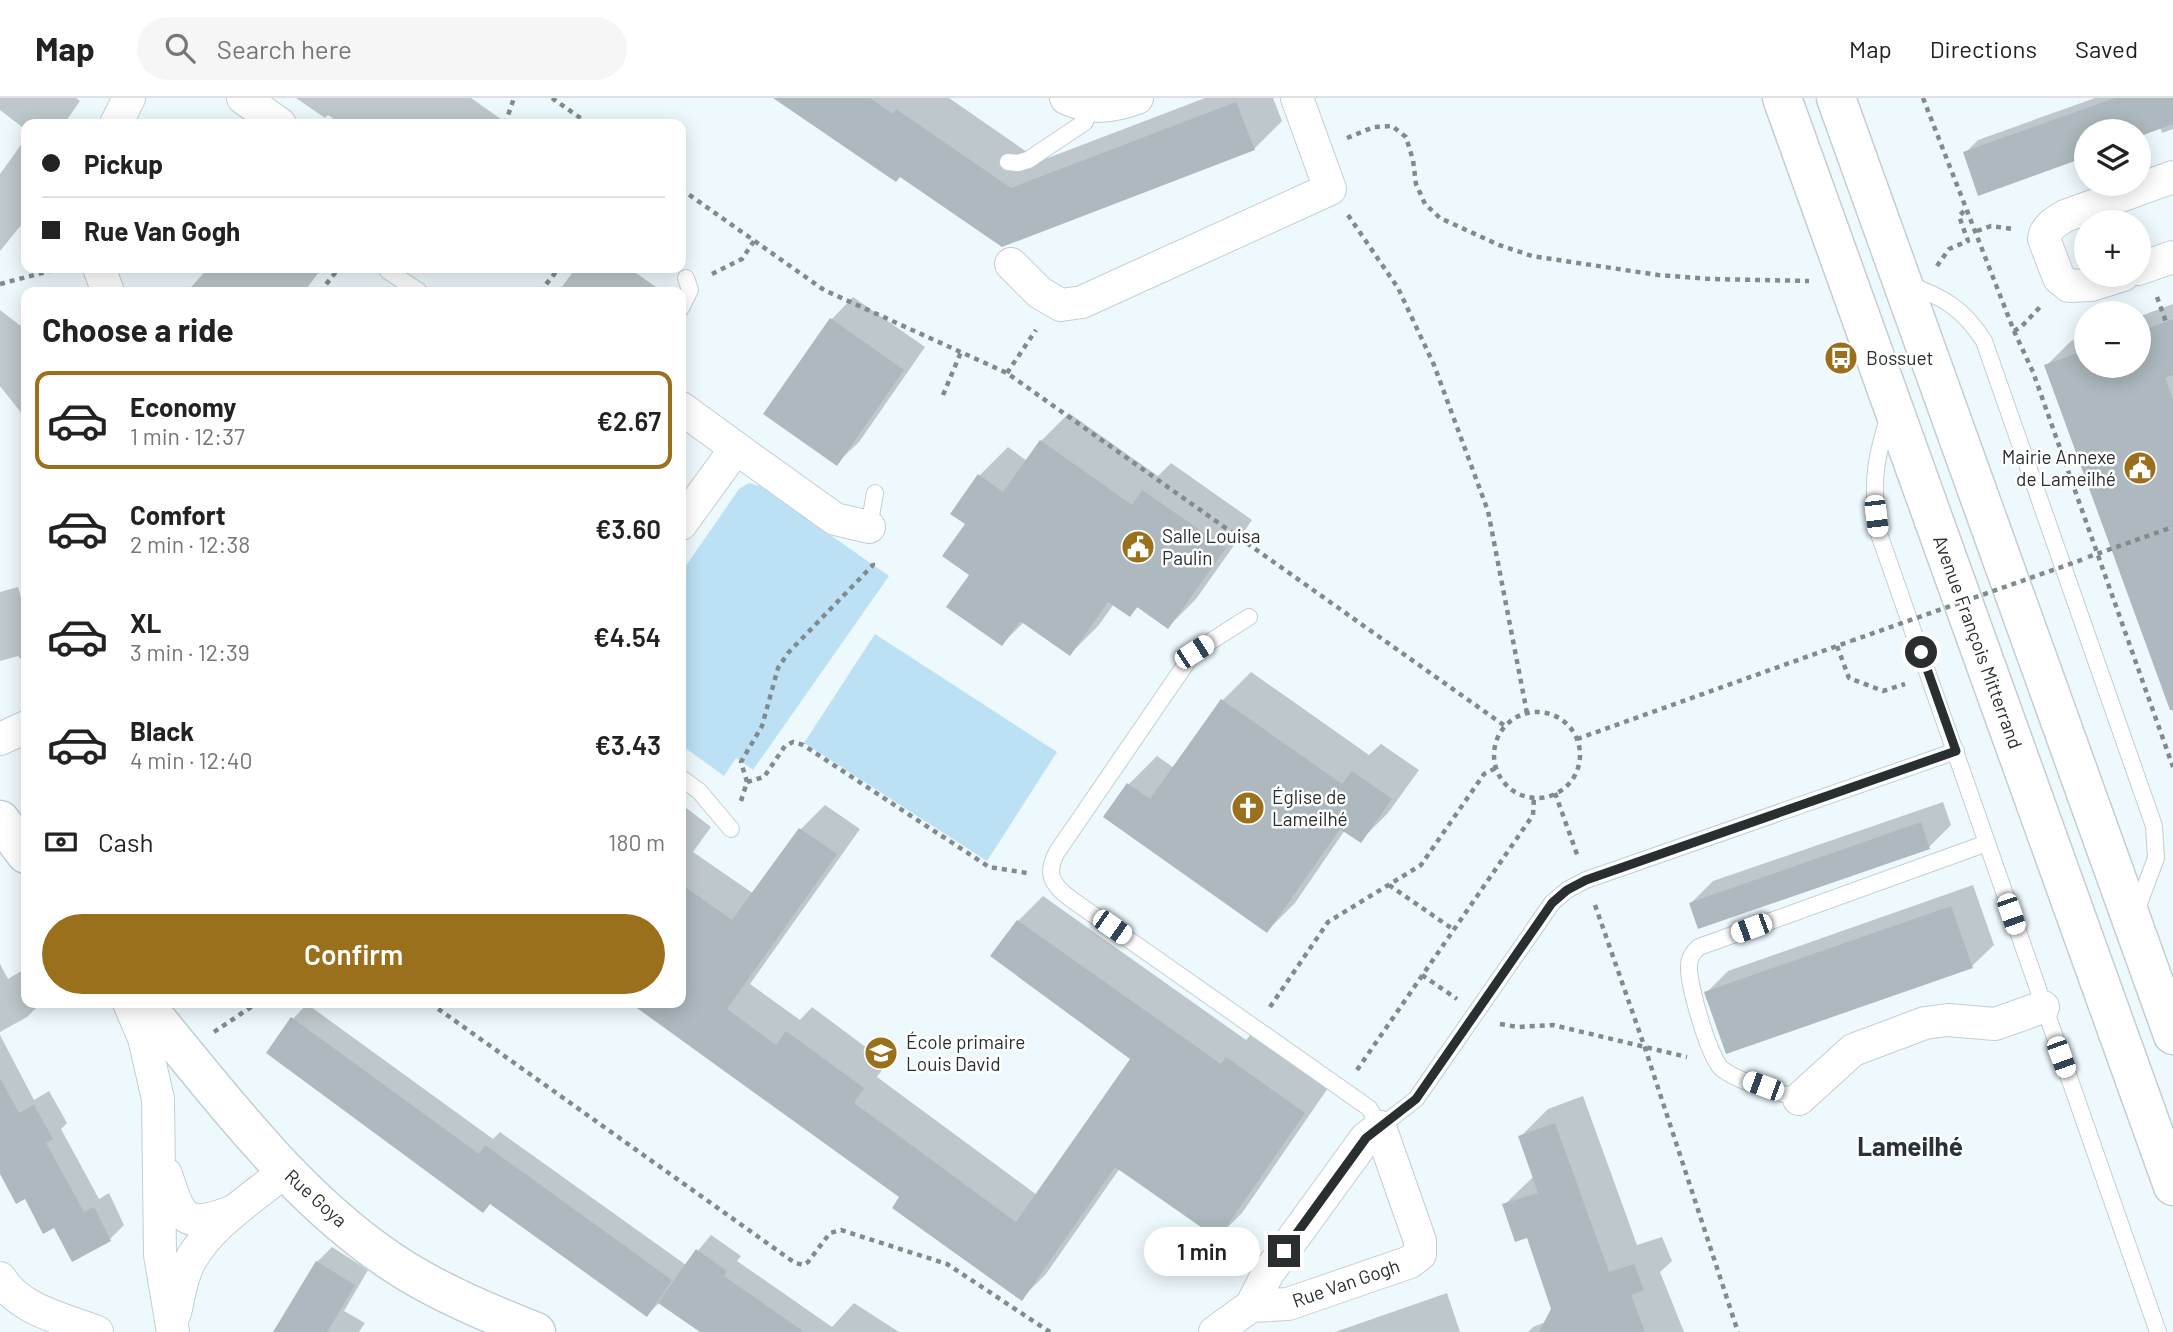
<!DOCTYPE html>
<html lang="en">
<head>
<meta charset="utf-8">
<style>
	body { margin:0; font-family:Barlow,sans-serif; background:#f6f6f6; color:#222; height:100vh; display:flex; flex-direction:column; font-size:26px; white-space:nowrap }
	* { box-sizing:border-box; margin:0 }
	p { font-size:23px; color:#767676 }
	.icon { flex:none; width:38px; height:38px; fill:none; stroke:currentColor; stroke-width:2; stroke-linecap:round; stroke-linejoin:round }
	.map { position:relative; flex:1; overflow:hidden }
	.panel { position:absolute; left:21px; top:189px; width:665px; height:721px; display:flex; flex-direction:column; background:#fff; border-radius:14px; box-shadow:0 4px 18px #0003 }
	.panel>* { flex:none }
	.guide { position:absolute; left:21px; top:21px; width:665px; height:154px; border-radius:14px; box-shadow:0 4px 18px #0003; display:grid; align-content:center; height:154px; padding:0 21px; background:#fff }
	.fabs { position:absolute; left:2074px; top:21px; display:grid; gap:14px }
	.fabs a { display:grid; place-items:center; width:77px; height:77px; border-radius:50%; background:#fff; box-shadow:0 4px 18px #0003; font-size:35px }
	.end { position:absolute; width:32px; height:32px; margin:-16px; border:9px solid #292e30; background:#fff; box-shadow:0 0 0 4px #fff }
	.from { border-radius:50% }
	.bubble { position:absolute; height:49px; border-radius:24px; background:#fff; box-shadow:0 4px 18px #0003; font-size:23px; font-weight:600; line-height:49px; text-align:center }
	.car { position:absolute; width:21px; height:42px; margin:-21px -10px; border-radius:9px; box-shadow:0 0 5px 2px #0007; background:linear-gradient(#fff 24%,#345 0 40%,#fff 0 76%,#345 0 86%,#fff 0) }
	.guide b { display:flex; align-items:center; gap:24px; height:66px; font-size:26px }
	.guide b+b { border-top:2px solid #e0e0e0 }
	.guide i { width:18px; height:18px; background:#222 }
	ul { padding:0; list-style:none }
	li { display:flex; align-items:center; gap:21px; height:98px; margin:0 14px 10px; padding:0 7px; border:4px solid transparent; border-radius:14px }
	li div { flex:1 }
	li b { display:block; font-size:26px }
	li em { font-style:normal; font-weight:600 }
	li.on { border-color:#9a701d }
	li>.icon { width:63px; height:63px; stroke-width:1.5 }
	h2 { padding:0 21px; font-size:32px; line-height:84px }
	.pay { display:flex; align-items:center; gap:18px; height:77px; padding:0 21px; font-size:26px }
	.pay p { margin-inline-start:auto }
	.button { display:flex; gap:14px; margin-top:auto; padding:14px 21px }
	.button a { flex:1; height:80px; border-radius:42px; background:#9a701d; color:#fff; font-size:28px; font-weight:600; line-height:80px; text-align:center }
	header { display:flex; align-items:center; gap:42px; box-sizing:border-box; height:98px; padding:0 35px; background:#fff; border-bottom:2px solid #e0e0e0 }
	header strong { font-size:33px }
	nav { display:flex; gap:38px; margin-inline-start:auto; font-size:24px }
	.search { width:490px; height:63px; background:#f6f6f6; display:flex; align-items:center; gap:18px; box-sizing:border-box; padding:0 24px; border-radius:38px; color:#767676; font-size:26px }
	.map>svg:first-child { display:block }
	.green { fill:#bce1f4 }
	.shadow { fill:#0003 }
	.building { fill:#adb9bf }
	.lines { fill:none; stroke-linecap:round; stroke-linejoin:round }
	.lane-casing { stroke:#c2ced5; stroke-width:18 }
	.street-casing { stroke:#c2ced5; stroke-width:34 }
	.secondary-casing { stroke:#c2ced5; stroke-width:41 }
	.path { stroke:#828a8e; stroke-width:4.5; stroke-dasharray:5 5; stroke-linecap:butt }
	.lane { stroke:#fff; stroke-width:16 }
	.street { stroke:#fff; stroke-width:32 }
	.secondary { stroke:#fff; stroke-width:38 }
	.path-bridge { stroke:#828a8e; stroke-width:4.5; stroke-dasharray:5 5; stroke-linecap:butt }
	.route { stroke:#292e30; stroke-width:9 }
	.labels { text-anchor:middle; stroke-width:5; stroke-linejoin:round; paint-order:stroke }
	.poi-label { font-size:19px; fill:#292e30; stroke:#fff; text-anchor:start }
	.street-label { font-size:19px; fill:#292e30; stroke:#fff }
	.district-label { font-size:26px; font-weight:bold; fill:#283237; stroke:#fff }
</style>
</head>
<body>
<header>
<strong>Map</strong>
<div class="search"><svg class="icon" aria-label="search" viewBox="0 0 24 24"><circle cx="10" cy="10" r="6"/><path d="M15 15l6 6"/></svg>Search here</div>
<nav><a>Map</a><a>Directions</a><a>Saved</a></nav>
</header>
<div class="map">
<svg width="2173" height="1234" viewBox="0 0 2173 1234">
	<rect width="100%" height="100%" fill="#eef9fe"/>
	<g class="green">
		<path d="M749,385l11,3 129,90 -136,194 -17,-12 -12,18 -43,-31v-172l58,-84z"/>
		<path d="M875,536l182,118 -70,109 -183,-118z"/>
	</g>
	<g class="shadow">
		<path d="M0,0h76l4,3 -16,23h-38v6l-26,-20z"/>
		<path d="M296,0h175l37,26h-167l-13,-9 -3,3z"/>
		<path d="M776,0h173l91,63 165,-63h68l9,23 -28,28 -252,96 -102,-69z"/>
		<path d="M2095,0h78v31l-11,4 -2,-6 -22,4h-52v23l-121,-1 13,-13z"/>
		<path d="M26,40v81l-26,32v-77z"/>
		<path d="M208,170h114l-18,24h-117z"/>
		<path d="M576,170h53l34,24h-105z"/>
		<path d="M853,199l72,50 -66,95 -22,21 -72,-50 67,-94z"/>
		<path d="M2173,206v408l-127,-346 25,-25 15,-5v30h52v-49z"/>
		<path d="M0,212l26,20v89l-26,-33z"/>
		<path d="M1069,315l89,63 13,-13 81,57 -56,79 -28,28 -29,-21 -9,9 -16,-11 -16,22 -28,28 -46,-32 -22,22 -31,-70 -4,-51 13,-48 28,-28 19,14 14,-20z"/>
		<path d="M18,489l5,18 3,-1v50l-5,5 -3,-3 -18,5v-69z"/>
		<path d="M1251,574l118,83 12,-11 38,26 -31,43 -28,28 -15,-11 -50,73 -28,28 -161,-115 23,-32 28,-28 17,12 49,-68z"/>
		<path d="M1943,704l8,23 -22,22 -238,56 22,-22z"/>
		<path d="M681,706l30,23 -18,25 61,42 47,-65 24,-24 35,24 -110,155 50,36 12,-13 75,56 -10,14 160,118 95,-136 -140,-103 26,-35 25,-25 203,144 5,-6 77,54 -86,125 -24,24 -98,-69 -74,106 -24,24 -120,-101 -269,-194h48z"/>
		<path d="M1973,787l21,60 -22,21 -266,27 22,-22z"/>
		<path d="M0,866l8,15 15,-9 3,5v28h15l-14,14 -27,15z"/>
		<path d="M307,906l186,135 7,-7 186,133 25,-30 30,21 -4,5 95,66 22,-24 45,29h-196l-43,-30 -13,13 -156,-112 -8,8 -190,-192z"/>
		<path d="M0,937l34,65 15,-9 18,32 -6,6 38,70 10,-6 15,32 -14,14 -56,-13 -54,-56z"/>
		<path d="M1583,998l54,149 25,-8 10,24 -12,11 24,60h-156l5,-5 13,-5 7,-13 -25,-73 -24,-31 30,-29 -14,-39 28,-28z"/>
		<path d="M332,1149l36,23 -24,41 21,12 -6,9h-84l42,-70z"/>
		<path d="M1447,1195l13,39h-125z"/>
	</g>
	<g class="building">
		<path d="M773,0h97l23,16 3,-5 115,79 225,-86 19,48 -253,97 -102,-70 -4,5z"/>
		<path d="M2115,0h58v26l-35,13v-6h-52v26l-108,39 -15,-44z"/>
		<path d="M830,220l74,52 -67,96 -74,-52z"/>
		<path d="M2173,221v56l-8,3 8,22v310h-3l-126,-345 42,-15v16h52v-34z"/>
		<path d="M1040,342l92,65 10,-15 84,58 -58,81 -31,-22 -7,10 -22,-15 -38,54 -50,-35 -18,25 -56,-39 23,-32 -27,-19 23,-32 -15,-10 28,-40 25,18z"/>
		<path d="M1221,601l121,85 10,-13 40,28 -31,44 -21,-14 -73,104 -164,-116 24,-34 23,16z"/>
		<path d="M1921,724l9,27 -232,80 -9,-26z"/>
		<path d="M799,730l38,26 -110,155 49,36 10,-14 78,57 -10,15 162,119 114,-163 -140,-103 27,-36 204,144 5,-7 79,56 -87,126 -103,-72 -93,134 -130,-93 7,-11 -269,-194h51v-119l51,36z"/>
		<path d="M1951,808l22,62 -247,86 -22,-62z"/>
		<path d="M291,919l188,137 6,-9 187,135 -25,37 -157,-113 -7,9 -217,-160z"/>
		<path d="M0,980l19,35 15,-8 19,34 -7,4 38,69 10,-5 17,34 -39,21 -18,-34 -11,6 -18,-35 -9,5 -16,-30z"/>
		<path d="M1555,1025l54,149 25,-8 10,26 -13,5 14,37h-106l12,-23 -24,-71 -12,4 -13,-38 36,-11 -20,-57z"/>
		<path d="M696,1151l31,22 -3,5 80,56h-104l-42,-29z"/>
		<path d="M316,1163l39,24 -28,47h-54z"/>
	</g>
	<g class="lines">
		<defs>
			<g id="lane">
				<path d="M1008,64l10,1 10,-3 57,-38 3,-16"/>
				<path d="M387,170l1,3 32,21"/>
				<path d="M1906,186c36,12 57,24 78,57l170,485 2,32 -21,56"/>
				<path d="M681,210l9,-18 -4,-12"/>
				<path d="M1889,318c-15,46 -17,68 -11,115l280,801"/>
				<path d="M869,429l6,-34"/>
				<path d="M1249,519l-55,35 -137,200c-12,22 -5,33 14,47l298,209 11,19 36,-28 136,-196 15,-13 19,-10 370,-129"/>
				<path d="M681,680l18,13 32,38"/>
				<path d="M1799,1001c-22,-8 -59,-16 -77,-30 -13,-11 -34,-85 -33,-103 0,-9 4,-14 10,-19l288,-104"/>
			</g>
			<g id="street">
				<path d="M243,0l37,26"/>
				<path d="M1066,0c24,12 46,9 71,0"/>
				<path d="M116,26l13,-26"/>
				<path d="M1011,166l29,29 21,12 21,-3 248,-113 -33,-91"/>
				<path d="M99,170l9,24"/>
				<path d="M2138,171l35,-12"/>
				<path d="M2123,177l-32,10 -22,1 -10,-8 -15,-39c1,-11 11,-17 21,-23l108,-39"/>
				<path d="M681,310l55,40 -55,76"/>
				<path d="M736,350l99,71 34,8"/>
				<path d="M0,641l26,-12"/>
				<path d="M129,905l15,35 14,61 2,156 13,77"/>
				<path d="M1799,1001l54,-49 72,-27 23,-3 47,4 48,-17"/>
				<path d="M166,1076c14,46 19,56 68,37"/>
				<path d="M0,1180c19,32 64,41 97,54"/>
				<path d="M175,1215c4,-17 6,-36 15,-52 21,-38 63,-63 95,-90"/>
				<path d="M1215,1234l36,-26 17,-33 98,-135 14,-11 40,114v13l-10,8 -122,42 -37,2"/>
			</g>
			<g id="secondary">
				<path d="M1782,0l391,1088"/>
				<path d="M1836,0l337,937"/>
				<path d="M0,722l26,34"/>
				<path d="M143,905c79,94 157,203 263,268 41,25 85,43 130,61"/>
			</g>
		</defs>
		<use href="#lane" class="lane-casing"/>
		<use href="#street" class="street-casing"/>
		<use href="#secondary" class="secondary-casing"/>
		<g class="path">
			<path d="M552,0l37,26"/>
			<path d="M1923,0l91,233 19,41 140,395"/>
			<path d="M505,26l9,-26"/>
			<path d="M1347,40l27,-11 18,-1 14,11 7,23 3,24 9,20 15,14 59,27 33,11 126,19 52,4 99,2"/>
			<path d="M681,91l143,101 183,83 498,353"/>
			<path d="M1348,117l50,73 36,77 54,146 39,202"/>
			<path d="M1977,133l14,-5 22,3"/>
			<path d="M1937,168l12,-17 19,-8 -9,-25 8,-8"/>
			<path d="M712,176l30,-15 12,-18"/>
			<path d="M0,186l61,-16"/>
			<path d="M320,194l19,-24"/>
			<path d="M540,194l19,-24"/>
			<path d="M2157,199l9,25"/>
			<path d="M2014,233l7,-4 20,-21"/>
			<path d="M1007,275l29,-43"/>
			<path d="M943,297l18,-43"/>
			<path d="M2088,459l85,-30"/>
			<path d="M1837,548l12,32 34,13 22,-7"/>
			<circle cx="1537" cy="657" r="43"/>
			<path d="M1577,641l274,-98"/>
			<path d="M747,684l17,-5 21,-31 8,-4 10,3 186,122 38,6"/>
			<path d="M1555,695l23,64"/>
			<path d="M741,703l6,-19 -6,-20 21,-36 16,-58 10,-15 85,-88 -1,-5"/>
			<path d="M1389,787l65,45"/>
			<path d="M1595,807l50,143 93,284"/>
			<path d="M1422,877l35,24"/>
			<path d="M430,905l365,260 9,2 4,-3 22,-29 11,-3 106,34 103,68"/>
			<path d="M1270,909l58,-85 93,-57 63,-91 12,-6"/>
			<path d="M1500,926l18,3 35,-2 134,32"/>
			<path d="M214,934l43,-29"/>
			<path d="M1357,972l176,-255 1,-18"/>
		</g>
		<use href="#lane" class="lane"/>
		<use href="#street" class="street"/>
		<use href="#secondary" class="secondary"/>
		<path class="path-bridge" d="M1851,543l236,-83"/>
	</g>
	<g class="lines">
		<path class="route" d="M1284,1153l82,-113 50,-39 136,-196 15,-13 19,-10 370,-129 -35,-99"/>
	</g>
	<defs>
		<symbol id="bus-disc" viewBox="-11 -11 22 22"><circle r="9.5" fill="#9a701d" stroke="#fff"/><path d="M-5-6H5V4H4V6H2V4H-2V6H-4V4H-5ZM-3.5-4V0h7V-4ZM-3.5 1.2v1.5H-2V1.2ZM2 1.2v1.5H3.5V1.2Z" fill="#fff"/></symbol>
		<symbol id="civic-disc" viewBox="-11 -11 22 22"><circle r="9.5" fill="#9a701d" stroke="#fff"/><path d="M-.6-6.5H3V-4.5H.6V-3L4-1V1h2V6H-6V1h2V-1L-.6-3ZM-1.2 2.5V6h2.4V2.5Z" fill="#fff"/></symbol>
		<symbol id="church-disc" viewBox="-11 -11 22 22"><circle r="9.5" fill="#9a701d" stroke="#fff"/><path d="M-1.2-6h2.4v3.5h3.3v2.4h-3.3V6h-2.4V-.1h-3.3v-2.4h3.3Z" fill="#fff"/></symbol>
		<symbol id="school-disc" viewBox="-11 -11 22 22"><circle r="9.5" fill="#9a701d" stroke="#fff"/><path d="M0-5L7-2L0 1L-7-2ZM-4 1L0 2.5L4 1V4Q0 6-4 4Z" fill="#fff"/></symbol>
	</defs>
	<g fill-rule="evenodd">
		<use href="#bus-disc" x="1822" y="241" width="38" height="38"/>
		<use href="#civic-disc" x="2121" y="351" width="38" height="38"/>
		<use href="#civic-disc" x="1119" y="430" width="38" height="38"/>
		<use href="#church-disc" x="1229" y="691" width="38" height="38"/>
		<use href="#school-disc" x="862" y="936" width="38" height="38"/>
	</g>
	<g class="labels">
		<g class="poi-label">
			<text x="1866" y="267">Bossuet</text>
			<text x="2116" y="366" text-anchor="end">Mairie Annexe<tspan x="2116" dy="22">de Lameilhé</tspan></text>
			<text x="1162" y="445">Salle Louisa<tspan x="1162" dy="22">Paulin</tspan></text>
			<text x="1272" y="706">Église de<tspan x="1272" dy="22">Lameilhé</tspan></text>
			<text x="906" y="951">École primaire<tspan x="906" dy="22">Louis David</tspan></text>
		</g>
		<g class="street-label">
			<text transform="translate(1978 544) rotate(70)" y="7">Avenue François Mitterrand</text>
			<text transform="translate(316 1100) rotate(42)" y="7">Rue Goya</text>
			<text transform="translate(1346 1185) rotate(-19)" y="7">Rue Van Gogh</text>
		</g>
		<g class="district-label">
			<text x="1910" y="1058">Lameilhé</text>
		</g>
	</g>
</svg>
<div class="fabs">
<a><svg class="icon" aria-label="layers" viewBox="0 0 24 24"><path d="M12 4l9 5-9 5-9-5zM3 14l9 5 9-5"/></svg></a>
<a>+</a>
<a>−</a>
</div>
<i class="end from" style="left:1921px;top:554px"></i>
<i class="end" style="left:1284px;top:1153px"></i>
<div class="bubble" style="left:1144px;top:1129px;width:116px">1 min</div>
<i class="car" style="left:1876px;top:418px;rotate:173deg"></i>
<i class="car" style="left:1194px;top:554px;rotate:57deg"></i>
<i class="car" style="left:2011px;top:816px;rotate:161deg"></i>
<i class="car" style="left:1112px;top:829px;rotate:125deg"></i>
<i class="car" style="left:1751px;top:830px;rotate:250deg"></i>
<i class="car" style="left:2061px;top:959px;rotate:160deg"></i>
<i class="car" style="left:1763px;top:988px;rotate:290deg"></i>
<div class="guide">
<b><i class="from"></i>Pickup</b>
<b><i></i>Rue Van Gogh</b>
</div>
<section class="panel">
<h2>Choose a ride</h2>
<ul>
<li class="on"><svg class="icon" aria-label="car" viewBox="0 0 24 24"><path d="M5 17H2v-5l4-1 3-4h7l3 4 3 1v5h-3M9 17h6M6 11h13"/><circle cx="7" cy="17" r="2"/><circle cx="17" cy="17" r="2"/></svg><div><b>Economy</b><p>1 min · 12:37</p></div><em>€2.67</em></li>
<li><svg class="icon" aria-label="car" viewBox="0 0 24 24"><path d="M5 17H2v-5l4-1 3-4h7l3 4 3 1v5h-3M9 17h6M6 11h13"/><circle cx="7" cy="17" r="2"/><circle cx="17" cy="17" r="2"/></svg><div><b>Comfort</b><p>2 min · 12:38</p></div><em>€3.60</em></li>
<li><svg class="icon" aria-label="car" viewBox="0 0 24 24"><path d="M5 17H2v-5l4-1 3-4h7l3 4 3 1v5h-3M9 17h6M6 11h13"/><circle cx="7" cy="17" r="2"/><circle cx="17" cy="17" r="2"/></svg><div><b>XL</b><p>3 min · 12:39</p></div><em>€4.54</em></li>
<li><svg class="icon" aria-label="car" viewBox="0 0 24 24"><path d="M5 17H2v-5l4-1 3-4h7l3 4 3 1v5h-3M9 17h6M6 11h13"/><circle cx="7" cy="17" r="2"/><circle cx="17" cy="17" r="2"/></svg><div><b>Black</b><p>4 min · 12:40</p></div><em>€3.43</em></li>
</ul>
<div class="pay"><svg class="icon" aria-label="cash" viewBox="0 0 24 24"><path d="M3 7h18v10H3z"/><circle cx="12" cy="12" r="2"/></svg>Cash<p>180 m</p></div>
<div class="button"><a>Confirm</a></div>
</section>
</div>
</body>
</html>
